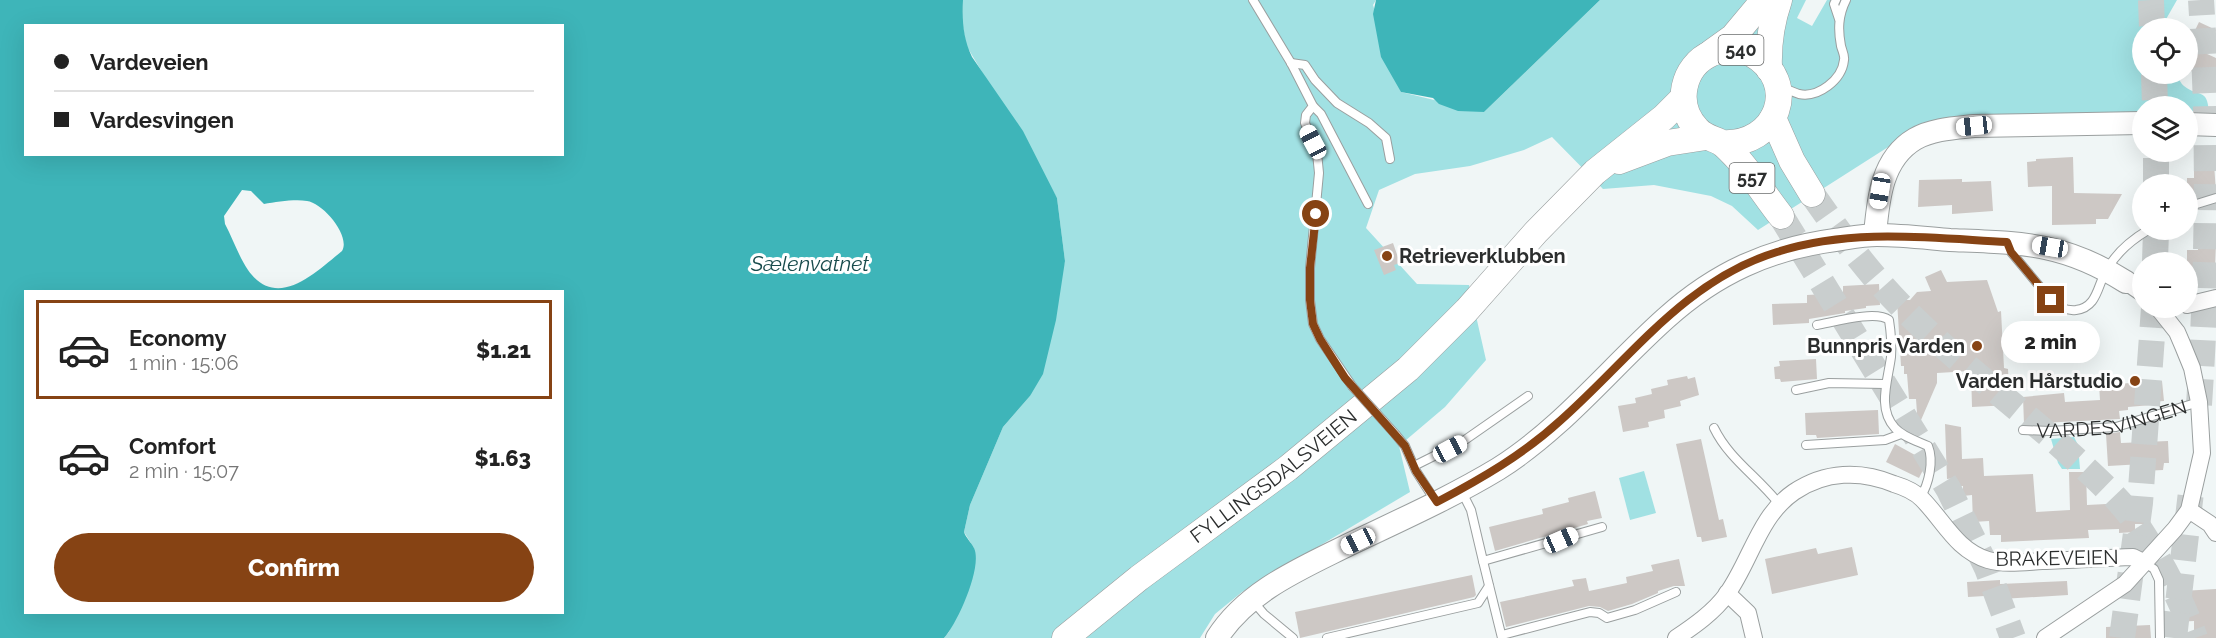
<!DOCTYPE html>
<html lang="en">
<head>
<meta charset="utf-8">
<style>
	body { margin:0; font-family:Raleway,sans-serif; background:#f2f2f2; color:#222; height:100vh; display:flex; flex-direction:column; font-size:22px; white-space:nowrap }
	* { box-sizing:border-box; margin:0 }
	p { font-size:20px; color:#767676 }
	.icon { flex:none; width:33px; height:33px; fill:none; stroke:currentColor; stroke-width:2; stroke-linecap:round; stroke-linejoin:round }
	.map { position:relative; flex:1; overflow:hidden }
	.drawer { position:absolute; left:24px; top:290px; width:540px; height:324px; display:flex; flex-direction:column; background:#fff; border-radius:0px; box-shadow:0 6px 24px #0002 }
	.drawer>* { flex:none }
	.banner { position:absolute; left:24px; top:24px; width:540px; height:132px; border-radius:0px; box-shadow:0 6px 24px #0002; display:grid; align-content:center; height:132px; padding:0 30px; background:#fff }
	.fabs { position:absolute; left:2132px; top:18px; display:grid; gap:12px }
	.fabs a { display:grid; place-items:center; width:66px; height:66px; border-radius:50%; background:#fff; box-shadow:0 6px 24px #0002; font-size:30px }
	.end { position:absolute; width:27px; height:27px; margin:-14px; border:8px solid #864314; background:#fff; box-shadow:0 0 0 3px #fff }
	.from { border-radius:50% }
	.bubble { position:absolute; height:42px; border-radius:21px; background:#fff; box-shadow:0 6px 24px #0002; font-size:20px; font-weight:800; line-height:42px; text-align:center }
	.car { position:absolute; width:18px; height:36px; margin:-18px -9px; border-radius:8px; box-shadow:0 0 4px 2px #0007; background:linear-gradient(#fff 24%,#345 0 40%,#fff 0 76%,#345 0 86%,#fff 0) }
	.banner b { display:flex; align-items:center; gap:21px; height:57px; font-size:22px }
	.banner b+b { border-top:2px solid #e0e0e0 }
	.banner i { width:15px; height:15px; background:#222 }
	ul { padding:10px 0 0; list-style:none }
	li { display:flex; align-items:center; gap:18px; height:99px; margin:0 12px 9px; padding:0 18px; border:3px solid transparent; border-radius:0px }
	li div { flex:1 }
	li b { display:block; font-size:22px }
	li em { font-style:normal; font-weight:800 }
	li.active { border-color:#864314 }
	li>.icon { width:54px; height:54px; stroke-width:1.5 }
	.primary-button { display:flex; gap:12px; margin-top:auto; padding:12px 30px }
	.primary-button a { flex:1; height:69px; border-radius:36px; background:#864314; color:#fff; font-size:24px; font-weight:800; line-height:69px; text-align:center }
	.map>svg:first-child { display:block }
	.green { fill:#a1e1e3 }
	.water { fill:#3eb5b9; fill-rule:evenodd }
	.building { fill:#cdc8c5 }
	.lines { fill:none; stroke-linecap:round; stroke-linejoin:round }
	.primary-tunnel { stroke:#c9cece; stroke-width:26; stroke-dasharray:26 13; stroke-linecap:butt }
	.service-casing { stroke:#9a9f9f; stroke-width:10 }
	.minor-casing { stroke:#9a9f9f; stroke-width:18 }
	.secondary-casing { stroke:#9a9f9f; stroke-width:24 }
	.primary-casing { stroke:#9a9f9f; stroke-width:27 }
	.service { stroke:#fff; stroke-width:8 }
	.minor { stroke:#fff; stroke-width:16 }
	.secondary { stroke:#fff; stroke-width:22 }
	.primary { stroke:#fff; stroke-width:26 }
	.service-bridge-casing { stroke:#9a9f9f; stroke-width:10; stroke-linecap:butt }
	.service-bridge { stroke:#fff; stroke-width:8 }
	.route { stroke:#864314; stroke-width:8 }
	.poi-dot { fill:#864314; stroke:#fff; stroke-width:2 }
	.labels { text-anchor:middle; stroke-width:6; stroke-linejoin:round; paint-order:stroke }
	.shield { fill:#fff; stroke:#6b6d6d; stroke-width:1.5 }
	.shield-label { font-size:18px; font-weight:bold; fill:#2c2e2e }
	.poi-label { font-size:20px; font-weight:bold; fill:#2c2e2e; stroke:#fff; text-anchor:end }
	.street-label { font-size:20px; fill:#2c2e2e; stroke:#fff }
	.water-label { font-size:21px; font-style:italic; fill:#184b4c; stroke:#fff }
</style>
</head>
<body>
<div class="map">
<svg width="2216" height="638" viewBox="0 0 2216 638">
	<rect width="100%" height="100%" fill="#f0f6f6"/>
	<g class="green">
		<path d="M963,0h413l-3,5 28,87 83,20 116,-112h206l-9,18 15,8 15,-26h350l-16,28h-19v46h34c2,3 5,10 8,12 15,12 23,1 25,26l-7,3 -15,-1v-8h-45v8l-235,21 -149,95 -26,-24 -21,-10 -57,-11 -51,4 -51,-52 -28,13 -54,16 -55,8 -36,16 -13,38 51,56 52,1 17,75 -41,47 -46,39 11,46 -168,100 -27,22 -15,24h-256l5,-6 25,-84 -10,-16 6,-27 33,-78 27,-31 35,-135 -8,-63 -91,-153 -4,-23z"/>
		<path d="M2074,437l4,8 2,24h-18l-4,-6 -7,-24z"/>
		<path d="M1644,471l12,42 -26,7 -11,-42z"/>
	</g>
	<g class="water">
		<path d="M0,0h963c-1,21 0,38 9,57l51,74 34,67 8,63 -9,59 -13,54 -13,22 -27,31 -33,78 -6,27c2,6 7,10 10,16 9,19 -17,76 -30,90h-944zM26,26h536v128h-536zM242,190l9,1 13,13c13,-2 30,-5 43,-3 16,2 44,35 35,50 -27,22 -65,60 -94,19 -9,-13 -15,-31 -23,-46l-1,-8zM26,291h536v321h-536z"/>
		<path d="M1376,0h224l-116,112 -26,-1 -19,-7 -6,-6 -32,-6 -20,-35 -8,-43z"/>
	</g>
	<g class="building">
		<path d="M2199,22l17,8 -11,23 11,5v25l-29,-14v-22z"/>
		<path d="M2073,157l1,36 48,1 -14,25h-12v5l-44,1v-39l-24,1 -1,-25 9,-1v-2z"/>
		<path d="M2194,164h20l2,28 -29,8v-22h7z"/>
		<path d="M1962,179v3l29,-1 2,30 -41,3v-9l-34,2 1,-27z"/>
		<path d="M1393,243l7,20 -6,2 2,5 -12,5 -10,-25z"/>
		<path d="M2198,243h18l-1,25h-14l1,9h-15v-27h11z"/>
		<path d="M1941,270l6,12 40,-2 11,32 3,-1 3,57 4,1 2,36 -38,2 -1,-36 -34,2v10l-19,44 -2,-28h-7l-2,-25h-3v-8h-3l-4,-66h13l7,-8 14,-1 -6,-14z"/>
		<path d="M1879,284l1,21 -14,1v2l-21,3v2l-36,6v4l-36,2 -1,-21 35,-1v-8l36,-2v-7z"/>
		<path d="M1816,359l1,20 -36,3 -1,-3h-5l-1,-12 6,-1 -1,-5z"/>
		<path d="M1687,376l1,3 7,-2 4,18 -19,6 1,5 -17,4 1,8 -17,4 1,5 -26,5 -5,-26 18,-3 -1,-5 17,-4 -1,-5 17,-4 -1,-5z"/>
		<path d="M2162,381l2,20 -13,1v3l-23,2v3l-9,1 1,8 -96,5 -1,-27 41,-4 1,9 35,-2 -1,-15z"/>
		<path d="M1878,410l1,24 -62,4 -1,-3h-10l-1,-22z"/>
		<path d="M1945,424l16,3 1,32 21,-1 1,18 49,-2 3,38 34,-2 -1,-38h17l1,33 57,-3 1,22h-10v8l-16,1v-4l-31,1 1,8 -88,4v-7h-11l-1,-14 -16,1 -1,-27 -9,1v-10h-8v-8l-8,1z"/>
		<path d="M2120,432l1,11 47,-2 1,22h-5l-1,7 -20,1v-7l-35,2 -2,-32z"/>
		<path d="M1701,439l18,81 4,-1 4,18 -25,5 -1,-5h-4l-21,-93z"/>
		<path d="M1895,444l29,16v8l-5,10 -33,-16z"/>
		<path d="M1595,491l7,27 -15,3 1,3 -93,27 -6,-24 54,-13 -1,-5 27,-7 -1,-4z"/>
		<path d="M1852,547l6,28 -86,19 -7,-35 51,-11 2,6z"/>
		<path d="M1679,559l6,27h-11l-16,5v2l-26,11 -24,7 -8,-4 -11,-1 -83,21 -6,-25 74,-16 -2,-6 14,-2 3,13 38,-8 -1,-6 27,-6 -2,-6z"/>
		<path d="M1472,575l4,20 -2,2 -174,41 -5,-26z"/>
		<path d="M2000,580v4l67,-3 1,14 -67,4v-4l-33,2 -1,-15z"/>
		<path d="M2216,589v49h-22v-17l-18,1 -1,-14h8l-1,-17z"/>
		<path d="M2150,625l1,13h-45v-11z"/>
	</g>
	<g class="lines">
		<g class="primary-tunnel">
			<path d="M2151,0l1,28"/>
			<path d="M2154,74l1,32"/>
			<path d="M2156,184v-32"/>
			<path d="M1812,194c30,43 60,84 98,121 55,54 118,99 175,153 18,17 39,36 52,57 23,35 44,73 58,113"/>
			<path d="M1781,216l168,274 38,78 26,70"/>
			<path d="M2155,262l1,-32"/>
			<path d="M2199,405c9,-135 11,-270 2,-405"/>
			<path d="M2122,638l18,-135 14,-195"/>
			<path d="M2174,638l17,-146"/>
		</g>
		<defs>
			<g id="service">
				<path d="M1253,0l38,63 22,43 -7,9 -1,8 12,30 2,20 -9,95v32l3,24 7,15 32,47"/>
				<path d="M1836,0l-2,4 5,15"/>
				<path d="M1291,63l14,2 10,15 22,23 32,20 17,15 4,21"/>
				<path d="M1781,87c5,2 12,5 18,7 19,4 43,-14 45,-34 1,-4 -2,-10 -3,-14 -3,-16 -3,-30 5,-46"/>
				<path d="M1313,106l8,8 47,90"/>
				<path d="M2187,207l29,-9"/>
				<path d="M2008,245l3,7 40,48c7,7 15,11 25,10 23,-3 21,-27 32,-42 9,-16 25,-29 40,-38"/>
				<path d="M1817,325c17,-3 59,-15 72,-5 2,13 3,24 2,37 -3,23 -14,52 4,71 8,9 22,13 33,18 6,15 1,38 -8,52"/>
				<path d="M1796,390l33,-7 56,1"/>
				<path d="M1714,428c15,31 44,49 65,76"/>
				<path id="s1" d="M2023,430l27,1 66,-4 83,-25"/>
				<path d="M1396,435l9,11 11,25 20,31"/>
				<path d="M1806,445l79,-5 16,-6"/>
				<path d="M1414,466l48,-24 66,-46"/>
				<path d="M1461,490l10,20 12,51 119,-34"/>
				<path d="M1483,561l19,77"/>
				<path d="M2145,563l9,6 5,11 1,58"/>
				<path d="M1252,600l12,14 29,24"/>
				<path d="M1502,635l88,-23 9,1 8,5 28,-8 41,-18"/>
				<path d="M1327,638l151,-35 11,-17"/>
			</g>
			<g id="minor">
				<path d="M2126,282l16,11"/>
				<path d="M2187,305l29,-7"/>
				<path d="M2189,510l21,14 6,9"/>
				<path d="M1727,593l21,20 6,25"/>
				<path d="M1676,638c18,-12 38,-26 51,-44 24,-34 32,-78 67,-102 31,-21 67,-22 100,-8 10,3 21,8 28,15 22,22 34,51 66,61 16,5 37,2 54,1 31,-1 61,-3 91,-4l12,6"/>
				<path d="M2045,638l80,-54 50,-55 14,-19 13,-57 -3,-51 -7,-34 -9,-22 -6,-14 -19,-24"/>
			</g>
			<g id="secondary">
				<path d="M2187,124l29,1"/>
				<path d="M1875,235c3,-34 6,-76 40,-96 17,-10 40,-11 59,-13l168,-3"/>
				<path d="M1217,638c30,-47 83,-69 131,-93 50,-24 102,-47 150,-76 65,-41 112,-101 168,-151 50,-45 103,-69 169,-78 14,-2 28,-5 42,-5 24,0 49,3 73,5 71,3 113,2 176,42"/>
			</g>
			<g id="primary">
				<path d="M1712,52l21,-15 31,-37"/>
				<path d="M1769,69c-1,-25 2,-46 10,-69"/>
				<path d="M1773,118l19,43 20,33"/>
				<path d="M1721,143c57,4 80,-61 31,-89 -12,-6 -27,-6 -40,-1 -30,13 -38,52 -15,76 7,8 15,9 23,13 6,4 12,11 17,16 16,18 29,39 44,58"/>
				<path d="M1619,161l48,-18 39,-6"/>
				<path id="s2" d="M1065,638l74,-60 149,-110 120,-99 59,-59 69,-78 59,-60 69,-55 19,-19"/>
			</g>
		</defs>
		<use href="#service" class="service-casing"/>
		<use href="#minor" class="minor-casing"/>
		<use href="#secondary" class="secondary-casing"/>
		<use href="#primary" class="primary-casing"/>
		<use href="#service" class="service"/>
		<use href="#minor" class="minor"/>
		<use href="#secondary" class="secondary"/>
		<use href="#primary" class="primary"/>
		<defs>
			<path id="service-bridge" d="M1352,386l44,49"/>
		</defs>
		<use href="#service-bridge" class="service-bridge-casing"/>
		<use href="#service-bridge" class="service-bridge"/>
	</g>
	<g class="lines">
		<path class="route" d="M1316,214l-6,54v32l3,24 7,15 25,39 60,68 11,25 21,31c44,-23 87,-48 124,-82 69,-61 124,-140 216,-168 75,-24 153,-14 230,-10l4,10 40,48"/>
	</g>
	<g class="poi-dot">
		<circle cx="1387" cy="256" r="6"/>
		<circle cx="1977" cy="346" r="6"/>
		<circle cx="2135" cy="381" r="6"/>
	</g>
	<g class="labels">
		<g class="shield">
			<rect x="1718.5" y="35" width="45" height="30" rx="4.5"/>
			<rect x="1729.5" y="163" width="45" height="30" rx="4.5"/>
		</g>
		<g class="shield-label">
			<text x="1741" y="56">540</text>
			<text x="1752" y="184">557</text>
		</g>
		<g class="poi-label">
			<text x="1399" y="263" text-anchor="start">Retrieverklubben</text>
			<text x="1965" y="353">Bunnpris Varden</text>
			<text x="2123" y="388">Varden Hårstudio</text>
		</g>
		<g class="street-label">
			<text dy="7" stroke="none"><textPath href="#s1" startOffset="90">VARDESVINGEN</textPath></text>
			<text dy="7" stroke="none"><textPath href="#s2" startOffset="264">FYLLINGSDALSVEIEN</textPath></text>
			<text transform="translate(2057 558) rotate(-1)" y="7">BRAKEVEIEN</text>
		</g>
		<g class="water-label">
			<text x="810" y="271">Sælenvatnet</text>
		</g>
	</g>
</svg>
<div class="fabs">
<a><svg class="icon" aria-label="locate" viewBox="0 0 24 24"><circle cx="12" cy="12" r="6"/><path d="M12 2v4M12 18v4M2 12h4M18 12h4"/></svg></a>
<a><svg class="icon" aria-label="layers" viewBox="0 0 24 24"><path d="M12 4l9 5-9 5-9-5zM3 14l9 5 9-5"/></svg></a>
<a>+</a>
<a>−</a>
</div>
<i class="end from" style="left:1316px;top:214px"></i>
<i class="end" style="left:2051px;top:300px"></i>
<div class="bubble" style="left:2001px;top:321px;width:99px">2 min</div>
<i class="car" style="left:1974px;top:126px;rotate:264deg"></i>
<i class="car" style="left:1313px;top:142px;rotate:332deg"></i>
<i class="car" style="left:1880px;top:191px;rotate:189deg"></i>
<i class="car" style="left:2050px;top:247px;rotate:279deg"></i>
<i class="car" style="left:1450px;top:449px;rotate:62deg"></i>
<i class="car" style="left:1561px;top:540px;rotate:66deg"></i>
<i class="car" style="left:1358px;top:541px;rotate:244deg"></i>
<div class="banner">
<b><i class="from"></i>Vardeveien</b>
<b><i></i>Vardesvingen</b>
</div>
<section class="drawer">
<ul>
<li class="active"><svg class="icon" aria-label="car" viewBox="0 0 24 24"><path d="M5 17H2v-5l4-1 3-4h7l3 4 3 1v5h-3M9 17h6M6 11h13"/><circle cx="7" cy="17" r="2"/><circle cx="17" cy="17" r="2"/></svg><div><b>Economy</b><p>1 min · 15:06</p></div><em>$1.21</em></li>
<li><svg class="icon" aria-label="car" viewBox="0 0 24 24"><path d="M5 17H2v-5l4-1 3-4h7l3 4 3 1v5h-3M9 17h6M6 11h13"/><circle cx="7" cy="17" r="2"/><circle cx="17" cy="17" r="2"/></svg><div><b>Comfort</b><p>2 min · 15:07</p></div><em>$1.63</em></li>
</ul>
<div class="primary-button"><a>Confirm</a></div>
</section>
</div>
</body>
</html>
